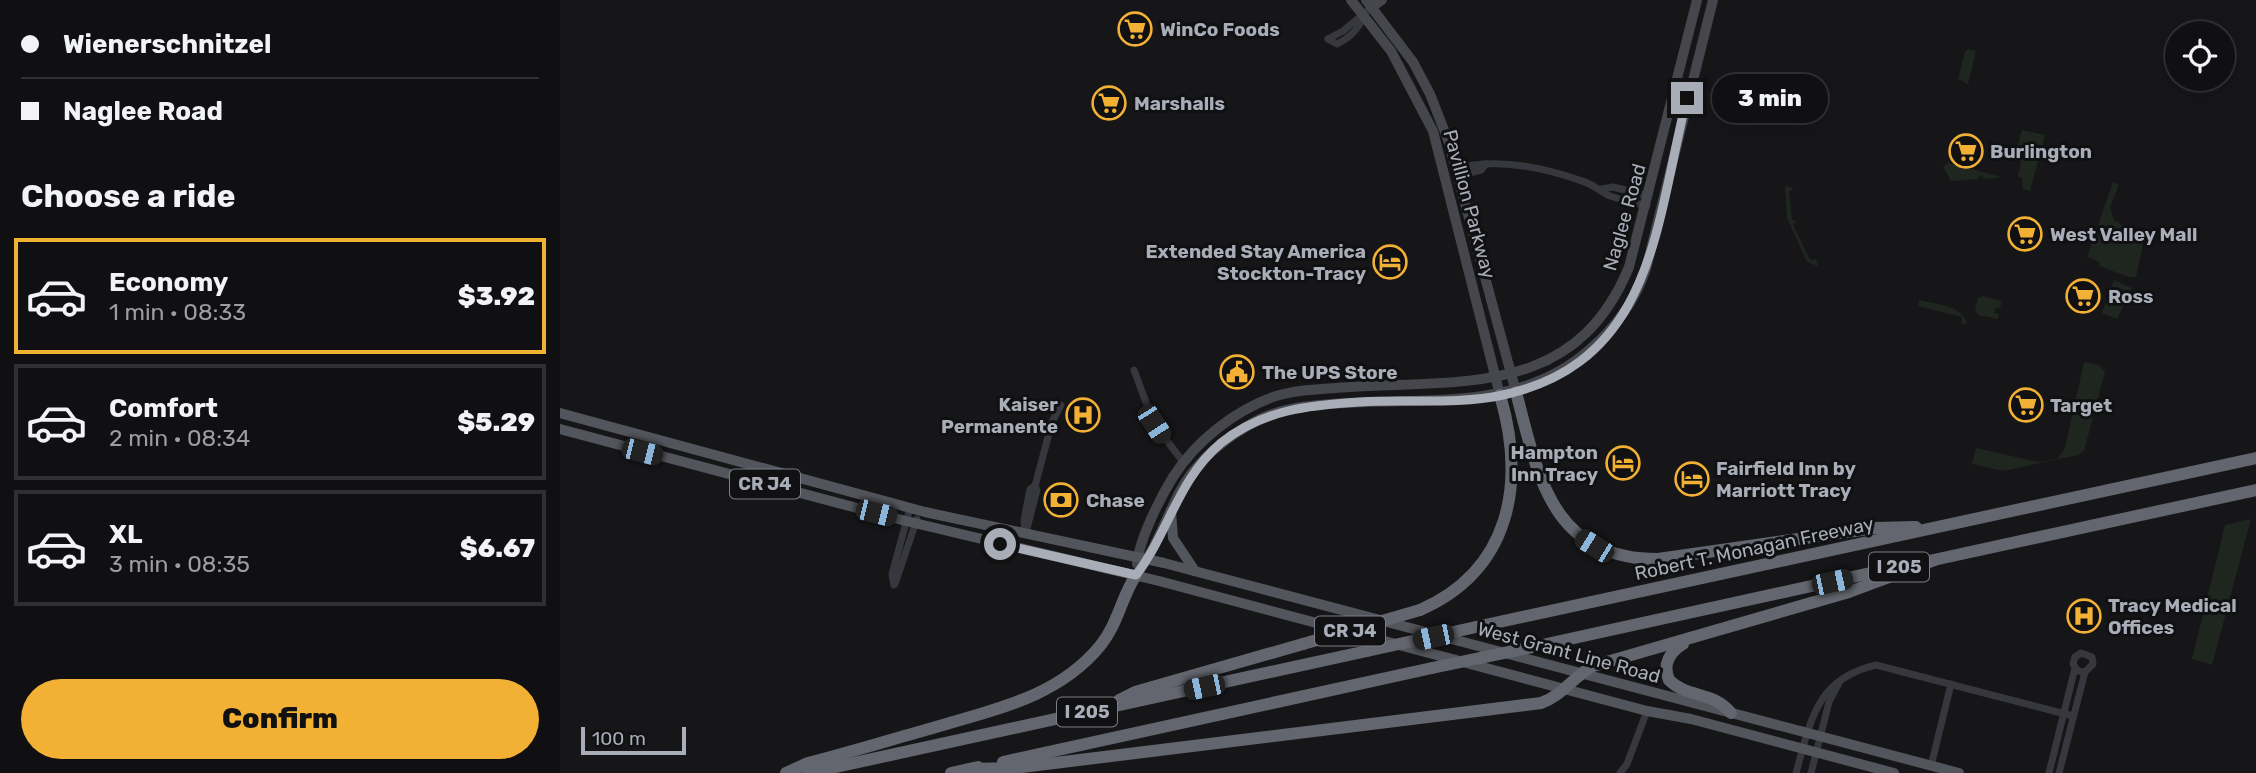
<!DOCTYPE html>
<html lang="en">
<head>
<meta charset="utf-8">
<style>
	body { margin:0; font-family:Rubik,sans-serif; background:#19191b; color:#f1f3f6; height:100vh; display:flex; flex-direction:column; font-size:26px; white-space:nowrap }
	* { box-sizing:border-box; margin:0 }
	p { font-size:23px; color:#9c9d9f }
	.icon { flex:none; width:38px; height:38px; fill:none; stroke:currentColor; stroke-width:2; stroke-linecap:round; stroke-linejoin:round }
	.map { position:relative; flex:1; overflow:hidden }
	.sheet { display:flex; flex-direction:column; background:#101012; width:560px }
	.sheet>* { flex:none }
	.top-card { display:grid; align-content:center; height:154px; padding:0 21px; background:#101012 }
	.controls { position:absolute; left:1605px; top:21px; display:grid; gap:14px }
	.controls a { display:grid; place-items:center; width:70px; height:70px; border-radius:50%; background:#101012; box-shadow:0 7px 28px #0002,0 0 0 2px #303032; font-size:35px }
	.scale { position:absolute; left:21px; bottom:18px; width:105px; box-sizing:border-box; padding-left:7px; border:4px solid #a8adb8; border-top:0; font-size:19px; line-height:24px; white-space:nowrap; color:#a8adb8; -webkit-text-stroke:5px #111113; paint-order:stroke }
	.end { position:absolute; width:32px; height:32px; margin:-16px; border:9px solid #a8adb8; background:#111; box-shadow:0 0 0 4px #111 }
	.from { border-radius:50% }
	.bubble { position:absolute; height:49px; border-radius:24px; background:#101012; box-shadow:0 7px 28px #0002,0 0 0 2px #303032; font-size:23px; font-weight:800; line-height:49px; text-align:center }
	.car { position:absolute; width:21px; height:42px; margin:-21px -10px; border-radius:9px; box-shadow:0 0 5px 2px #0007; background:linear-gradient(#222 24%,#8ab4d8 0 40%,#222 0 76%,#8ab4d8 0 86%,#222 0) }
	.top-card b { display:flex; align-items:center; gap:24px; height:66px; font-size:26px }
	.top-card b+b { border-top:2px solid #303032 }
	.top-card i { width:18px; height:18px; background:#f1f3f6 }
	ul { padding:0; list-style:none }
	li { display:flex; align-items:center; gap:21px; height:116px; margin:0 14px 10px; padding:0 7px; border:4px solid #303032; border-radius:0px }
	li div { flex:1 }
	li b { display:block; font-size:26px }
	li em { font-style:normal; font-weight:800 }
	li.on { border-color:#f2b134 }
	li>.icon { width:63px; height:63px; stroke-width:1.5 }
	h2 { padding:0 21px; font-size:32px; line-height:84px }
	.button { display:flex; gap:14px; margin-top:auto; padding:14px 21px }
	.button a { flex:1; height:80px; border-radius:42px; background:#f2b134; color:#111; font-size:28px; font-weight:800; line-height:80px; text-align:center }
	main { display:flex; flex:1; min-height:0 }
	.map>svg:first-child { display:block }
	.green { fill:#1e261f }
	.lines { fill:none; stroke-linecap:round; stroke-linejoin:round }
	.street { stroke:#37383d; stroke-width:7 }
	.secondary { stroke:#45474d; stroke-width:10 }
	.primary { stroke:#53555c; stroke-width:10 }
	.highway { stroke:#63666e; stroke-width:12 }
	.highway-bridge { stroke:#63666e; stroke-width:12 }
	.route { stroke:#a8adb8; stroke-width:9 }
	.labels { text-anchor:middle; stroke-width:6; stroke-linejoin:round; paint-order:stroke }
	.shield { fill:#111113; stroke:#7b7e86; stroke-width:2 }
	.shield-label { font-size:18px; font-weight:bold; fill:#a8adb8 }
	.poi-label { font-size:19px; font-weight:bold; fill:#a8adb8; stroke:#111113; text-anchor:start }
	.street-label { font-size:19px; fill:#a8adb8; stroke:#111113 }
</style>
</head>
<body>
<main>
<section class="sheet">
<div class="top-card">
<b><i class="from"></i>Wienerschnitzel</b>
<b><i></i>Naglee Road</b>
</div>
<h2>Choose a ride</h2>
<ul>
<li class="on"><svg class="icon" aria-label="car" viewBox="0 0 24 24"><path d="M5 17H2v-5l4-1 3-4h7l3 4 3 1v5h-3M9 17h6M6 11h13"/><circle cx="7" cy="17" r="2"/><circle cx="17" cy="17" r="2"/></svg><div><b>Economy</b><p>1 min · 08:33</p></div><em>$3.92</em></li>
<li><svg class="icon" aria-label="car" viewBox="0 0 24 24"><path d="M5 17H2v-5l4-1 3-4h7l3 4 3 1v5h-3M9 17h6M6 11h13"/><circle cx="7" cy="17" r="2"/><circle cx="17" cy="17" r="2"/></svg><div><b>Comfort</b><p>2 min · 08:34</p></div><em>$5.29</em></li>
<li><svg class="icon" aria-label="car" viewBox="0 0 24 24"><path d="M5 17H2v-5l4-1 3-4h7l3 4 3 1v5h-3M9 17h6M6 11h13"/><circle cx="7" cy="17" r="2"/><circle cx="17" cy="17" r="2"/></svg><div><b>XL</b><p>3 min · 08:35</p></div><em>$6.67</em></li>
</ul>
<div class="button"><a>Confirm</a></div>
</section>
<div class="map">
<svg width="1696" height="773" viewBox="0 0 1696 773">
	<rect width="100%" height="100%" fill="#161618"/>
	<g class="green">
		<path d="M1409,49l7,2 -8,33 -10,-5 7,-28z"/>
		<path d="M1462,130l23,5 -15,56 -7,-2 -1,-11 -4,-2 3,-14 -7,-2z"/>
		<path d="M1388,163l54,14 -19,2 -1,-5 -5,5 -26,2 -8,-14z"/>
		<path d="M1553,182l6,3 -9,22 4,13 24,15 5,9 -7,33h-7l-30,-11 1,-4 -13,-5z"/>
		<path d="M1225,186l9,2 -5,4 3,28 5,1 -4,4 17,35 6,-1 2,7 -11,-4 -20,-44z"/>
		<path d="M1554,280l18,8 -15,31 -15,-6z"/>
		<path d="M1423,296l19,5 -2,7 -4,-1 -2,6 5,1 -1,5 -20,-4 -3,-5 3,-12z"/>
		<path d="M1359,300c16,4 44,5 48,24l-6,-1 1,-6 -44,-11z"/>
		<path d="M1524,362l15,3 6,7 -21,79 -6,4 -75,16 -31,-7 4,-16 63,14 18,-3 8,-11z"/>
		<path d="M1691,519l-39,146 -20,-6 33,-134z"/>
	</g>
	<g class="lines">
		<g class="street">
			<path d="M768,39l15,-8 29,-24"/>
			<path d="M768,39l9,5c14,-7 21,-15 28,-29"/>
			<path d="M896,169c40,-12 86,-2 126,12 11,3 19,11 28,15 12,4 25,7 37,10"/>
			<path d="M898,176l23,-6 5,-6"/>
			<path d="M1042,189l11,-2 36,9"/>
			<path d="M574,370l20,54 30,39"/>
			<path d="M466,532l11,-42 -2,-4"/>
			<path d="M465,534l-1,-14 6,-31 5,-3 17,-64 9,-17"/>
			<path d="M335,584l22,-65"/>
			<path d="M334,585l-2,-11 18,-66"/>
			<path d="M1371,766l20,-82"/>
			<path d="M1060,773l7,-9 20,-53"/>
			<path d="M1236,773c15,-53 20,-94 80,-108l197,51"/>
			<path d="M1251,773l18,-71 11,-21"/>
			<path d="M1489,773l26,-105"/>
			<path d="M1499,773l26,-101 8,-8 -1,-7 -11,-4 -6,4 -2,7 5,7 7,1"/>
		</g>
		<g class="secondary">
			<path d="M791,0l40,51 42,80 67,264"/>
			<path d="M806,0l47,62 17,32 18,46 68,252"/>
			<path d="M812,7l10,-7"/>
			<path d="M577,564c2,-24 23,-66 36,-87 23,-36 62,-67 103,-81 23,-7 49,-7 74,-9 115,-7 226,9 279,-120l68,-267"/>
			<path d="M576,575c20,-26 29,-55 44,-84 15,-28 42,-50 69,-66 29,-18 63,-20 97,-22 85,-5 175,7 243,-53 27,-23 46,-48 57,-81l67,-269"/>
		</g>
		<g class="primary">
			<path d="M0,413l365,99 239,51 795,210"/>
			<path d="M0,429l342,91 257,61 488,130 44,8 203,54"/>
			<path d="M611,511l2,27 22,33"/>
		</g>
		<g class="highway">
			<path d="M956,392c22,84 35,167 142,167l217,-31 41,-1"/>
			<path d="M1369,561l327,-71"/>
			<path d="M860,610c91,-40 106,-127 80,-215"/>
			<path d="M916,627l780,-169"/>
			<path d="M1123,644c-13,8 -21,20 -14,36 19,19 43,10 62,33"/>
			<path d="M982,645l365,-80"/>
			<path d="M559,700l16,-8 168,-48"/>
			<path d="M443,762l429,-94"/>
			<path d="M410,769l44,-1 527,-65c21,-7 33,-27 52,-37l256,-74 86,-32"/>
			<path d="M226,773l22,-10c43,-11 85,-24 128,-36 60,-18 122,-30 164,-81 18,-22 21,-48 36,-71"/>
			<path d="M248,773l559,-122"/>
			<path d="M391,773l27,-6"/>
		</g>
		<g class="highway-bridge">
			<path d="M743,644l117,-34"/>
			<path d="M807,651l109,-24"/>
			<path d="M872,668l110,-23"/>
		</g>
	</g>
	<g class="lines">
		<path class="route" d="M440,544l136,31c33,-43 42,-96 85,-132 41,-33 88,-38 139,-41 46,-3 97,3 143,-7 152,-33 153,-175 184,-297"/>
	</g>
	<defs>
		<symbol id="supermarket-ring" viewBox="-11 -11 22 22"><circle r="9.5" fill="#111113" stroke="#f2b134" stroke-width="1.5"/><path d="M-6-5.5h2.5l.6 2H6L4.5 2H-2.5L-4.4-4H-6ZM-1.5 3.2a1.3 1.3 0 1 0 .1 0ZM3 3.2a1.3 1.3 0 1 0 .1 0Z" fill="#f2b134"/></symbol>
		<symbol id="hotel-ring" viewBox="-11 -11 22 22"><circle r="9.5" fill="#111113" stroke="#f2b134" stroke-width="1.5"/><path d="M-6-4.5h1.5V1H6V5H4.5V3h-9V5H-6ZM-4 0a1.8 1.8 0 1 1 3.6 0ZM.5 0V-2.5h3Q6-2.5 6 0Z" fill="#f2b134"/></symbol>
		<symbol id="civic-ring" viewBox="-11 -11 22 22"><circle r="9.5" fill="#111113" stroke="#f2b134" stroke-width="1.5"/><path d="M-.6-6.5H3V-4.5H.6V-3L4-1V1h2V6H-6V1h2V-1L-.6-3ZM-1.2 2.5V6h2.4V2.5Z" fill="#f2b134"/></symbol>
		<symbol id="hospital-ring" viewBox="-11 -11 22 22"><circle r="9.5" fill="#111113" stroke="#f2b134" stroke-width="1.5"/><path d="M-5-5h3v3.5h4V-5h3V5h-3V1.5h-4V5h-3Z" fill="#f2b134"/></symbol>
		<symbol id="bank-ring" viewBox="-11 -11 22 22"><circle r="9.5" fill="#111113" stroke="#f2b134" stroke-width="1.5"/><path d="M-6-4H6V4H-6ZM0-2.3a2.3 2.3 0 1 0 0 4.6a2.3 2.3 0 1 0 0-4.6Z" fill="#f2b134"/></symbol>
	</defs>
	<g fill-rule="evenodd">
		<use href="#supermarket-ring" x="556" y="10" width="38" height="38"/>
		<use href="#supermarket-ring" x="530" y="84" width="38" height="38"/>
		<use href="#supermarket-ring" x="1387" y="132" width="38" height="38"/>
		<use href="#supermarket-ring" x="1446" y="215" width="38" height="38"/>
		<use href="#hotel-ring" x="811" y="243" width="38" height="38"/>
		<use href="#supermarket-ring" x="1504" y="277" width="38" height="38"/>
		<use href="#civic-ring" x="658" y="353" width="38" height="38"/>
		<use href="#supermarket-ring" x="1447" y="386" width="38" height="38"/>
		<use href="#hospital-ring" x="504" y="396" width="38" height="38"/>
		<use href="#hotel-ring" x="1044" y="444" width="38" height="38"/>
		<use href="#hotel-ring" x="1113" y="460" width="38" height="38"/>
		<use href="#bank-ring" x="482" y="481" width="38" height="38"/>
		<use href="#hospital-ring" x="1505" y="597" width="38" height="38"/>
	</g>
	<g class="labels">
		<g class="shield">
			<rect x="170" y="469.5" width="70" height="29" rx="5"/>
			<rect x="1309" y="552.5" width="60" height="29" rx="5"/>
			<rect x="755" y="616.5" width="70" height="29" rx="5"/>
			<rect x="497" y="697.5" width="60" height="29" rx="5"/>
		</g>
		<g class="shield-label">
			<text x="205" y="490">CR J4</text>
			<text x="1339" y="573">I 205</text>
			<text x="790" y="637">CR J4</text>
			<text x="527" y="718">I 205</text>
		</g>
		<g class="poi-label">
			<text x="600" y="36">WinCo Foods</text>
			<text x="574" y="110">Marshalls</text>
			<text x="1430" y="158">Burlington</text>
			<text x="1490" y="241">West Valley Mall</text>
			<text x="806" y="258" text-anchor="end">Extended Stay America<tspan x="806" dy="22">Stockton-Tracy</tspan></text>
			<text x="1548" y="303">Ross</text>
			<text x="702" y="379">The UPS Store</text>
			<text x="498" y="411" text-anchor="end">Kaiser<tspan x="498" dy="22">Permanente</tspan></text>
			<text x="1490" y="412">Target</text>
			<text x="1038" y="459" text-anchor="end">Hampton<tspan x="1038" dy="22">Inn Tracy</tspan></text>
			<text x="1156" y="475">Fairfield Inn by<tspan x="1156" dy="22">Marriott Tracy</tspan></text>
			<text x="526" y="507">Chase</text>
			<text x="1548" y="612">Tracy Medical<tspan x="1548" dy="22">Offices</tspan></text>
		</g>
		<g class="street-label">
			<text transform="translate(910 204) rotate(75)" y="7">Pavillion Parkway</text>
			<text transform="translate(1064 217) rotate(-74)" y="7">Naglee Road</text>
			<text transform="translate(1194 548) rotate(-12)" y="7">Robert T. Monagan Freeway</text>
			<text transform="translate(1009 652) rotate(15)" y="7">West Grant Line Road</text>
		</g>
	</g>
</svg>
<div class="controls">
<a><svg class="icon" aria-label="locate" viewBox="0 0 24 24"><circle cx="12" cy="12" r="6"/><path d="M12 2v4M12 18v4M2 12h4M18 12h4"/></svg></a>
</div>
<div class="scale">100 m</div>
<i class="end from" style="left:440px;top:544px"></i>
<i class="end" style="left:1127px;top:98px"></i>
<div class="bubble" style="left:1152px;top:74px;width:116px">3 min</div>
<i class="car" style="left:594px;top:424px;rotate:147deg"></i>
<i class="car" style="left:82px;top:452px;rotate:104deg"></i>
<i class="car" style="left:316px;top:513px;rotate:104deg"></i>
<i class="car" style="left:1034px;top:546px;rotate:302deg"></i>
<i class="car" style="left:1272px;top:582px;rotate:78deg"></i>
<i class="car" style="left:873px;top:637px;rotate:258deg"></i>
<i class="car" style="left:644px;top:687px;rotate:258deg"></i>
</div>
</main>
</body>
</html>
